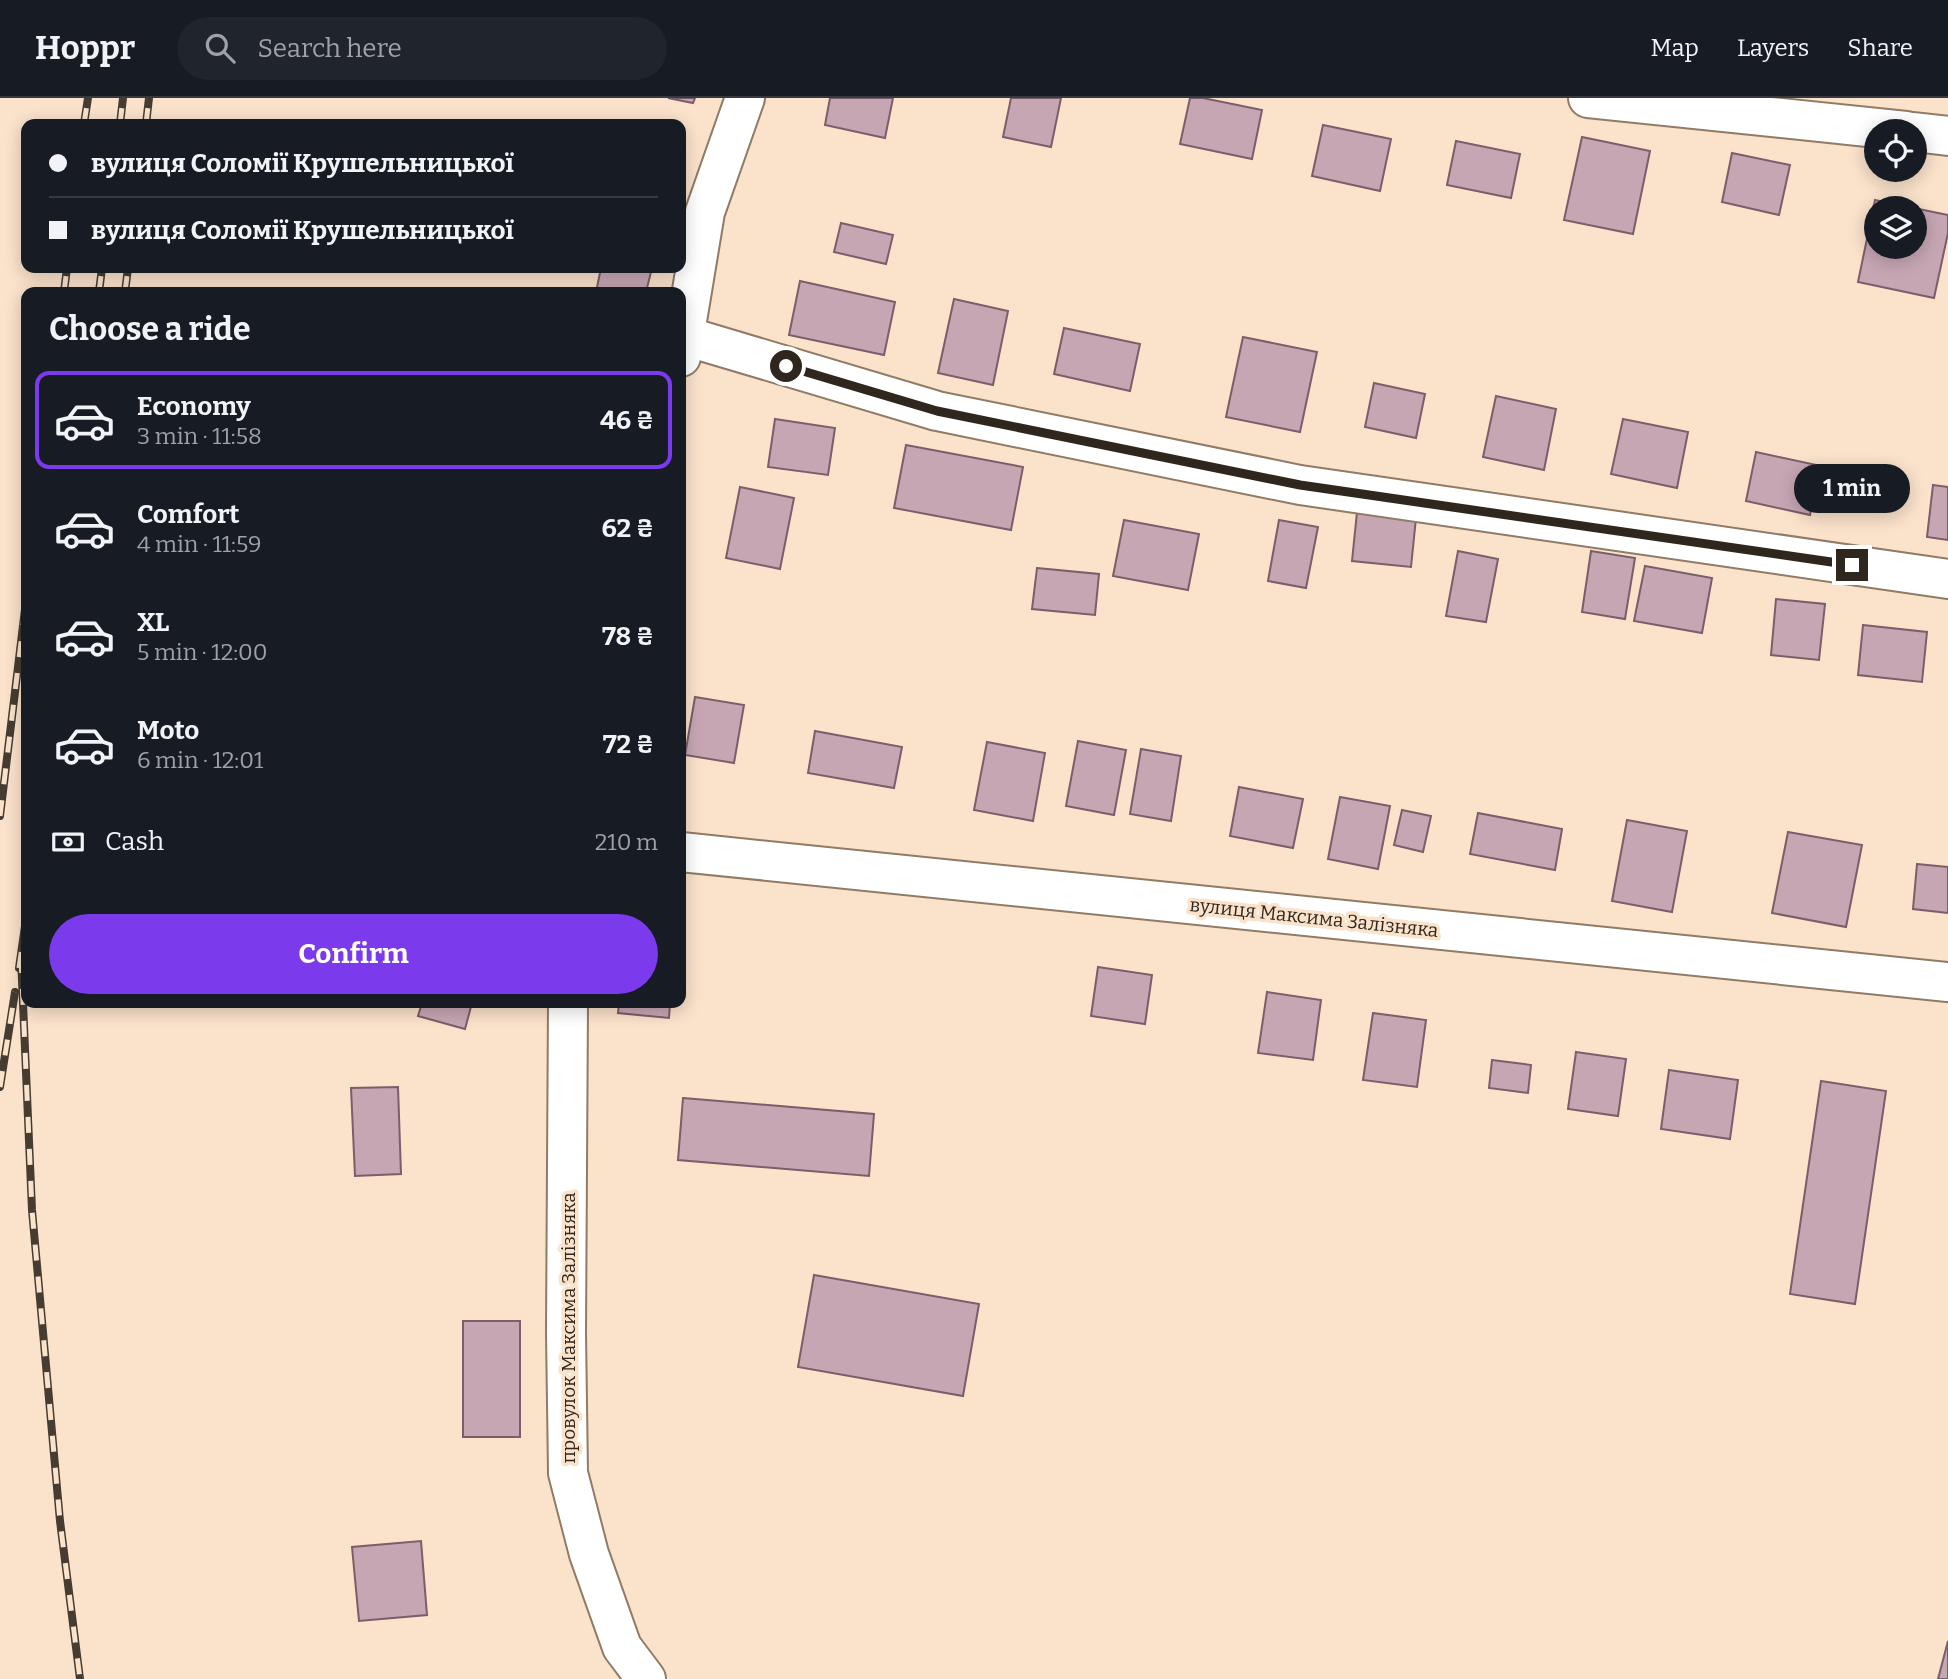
<!DOCTYPE html>
<html lang="en">
<head>
<meta charset="utf-8">
<style>
	body { margin:0; font-family:Bitter,serif; background:#20242c; color:#f1f3f6; height:100vh; display:flex; flex-direction:column; font-size:26px; white-space:nowrap }
	* { box-sizing:border-box; margin:0 }
	p { font-size:23px; color:#9ea1a6 }
	.icon { flex:none; width:38px; height:38px; fill:none; stroke:currentColor; stroke-width:2; stroke-linecap:round; stroke-linejoin:round }
	.map { position:relative; flex:1; overflow:hidden }
	.side { position:absolute; left:21px; top:189px; width:665px; height:721px; display:flex; flex-direction:column; background:#171b24; border-radius:14px; box-shadow:0 4px 18px #0003 }
	.side>* { flex:none }
	.top-card { position:absolute; left:21px; top:21px; width:665px; height:154px; border-radius:14px; box-shadow:0 4px 18px #0003; display:grid; align-content:center; height:154px; padding:0 28px; background:#171b24 }
	.fabs { position:absolute; left:1864px; top:21px; display:grid; gap:14px }
	.fabs a { display:grid; place-items:center; width:63px; height:63px; border-radius:50%; background:#171b24; box-shadow:0 4px 18px #0003; font-size:35px }
	.end { position:absolute; width:32px; height:32px; margin:-16px; border:9px solid #2f271e; background:#fff; box-shadow:0 0 0 4px #fff }
	.from { border-radius:50% }
	.bubble { position:absolute; height:49px; border-radius:24px; background:#171b24; box-shadow:0 4px 18px #0003; font-size:23px; font-weight:700; line-height:49px; text-align:center }
	.top-card b { display:flex; align-items:center; gap:24px; height:66px; font-size:26px }
	.top-card b+b { border-top:2px solid #363941 }
	.top-card i { width:18px; height:18px; background:#f1f3f6 }
	ul { padding:0; list-style:none }
	li { display:flex; align-items:center; gap:21px; height:98px; margin:0 14px 10px; padding:0 14px; border:4px solid transparent; border-radius:14px }
	li div { flex:1 }
	li b { display:block; font-size:26px }
	li em { font-style:normal; font-weight:700 }
	li.active { border-color:#7c3aed }
	li>.icon { width:63px; height:63px; stroke-width:1.5 }
	h2 { padding:0 28px; font-size:32px; line-height:84px }
	.pay { display:flex; align-items:center; gap:18px; height:77px; padding:0 28px; font-size:26px }
	.pay p { margin-inline-start:auto }
	.cta { display:flex; gap:14px; margin-top:auto; padding:14px 28px }
	.cta a { flex:1; height:80px; border-radius:42px; background:#7c3aed; color:#fff; font-size:28px; font-weight:700; line-height:80px; text-align:center }
	header { display:flex; align-items:center; gap:42px; box-sizing:border-box; height:98px; padding:0 35px; background:#171b24; border-bottom:2px solid #363941 }
	header strong { font-size:33px }
	nav { display:flex; gap:38px; margin-inline-start:auto; font-size:24px }
	.search { width:490px; height:63px; background:#20242c; display:flex; align-items:center; gap:18px; box-sizing:border-box; padding:0 24px; border-radius:38px; color:#9ea1a6; font-size:26px }
	.map>svg:first-child { display:block }
	.building { fill:#c6a6b3; stroke:#7a5e69; stroke-width:2; fill-rule:evenodd }
	.lines { fill:none; stroke-linecap:round; stroke-linejoin:round }
	.minor-casing { stroke:#907b66; stroke-width:42 }
	.minor { stroke:#fff; stroke-width:38 }
	.rail-casing { stroke:#463c31; stroke-width:8 }
	.rail { stroke:#fae2cb; stroke-width:5; stroke-dasharray:16; stroke-linecap:butt }
	.route { stroke:#2f271e; stroke-width:9 }
	.labels { text-anchor:middle; stroke-width:7; stroke-linejoin:round; paint-order:stroke }
	.street-label { font-size:19px; fill:#2f271e; stroke:#fae2cb }
</style>
</head>
<body>
<header>
<strong>Hoppr</strong>
<div class="search"><svg class="icon" aria-label="search" viewBox="0 0 24 24"><circle cx="10" cy="10" r="6"/><path d="M15 15l6 6"/></svg>Search here</div>
<nav><a>Map</a><a>Layers</a><a>Share</a></nav>
</header>
<div class="map">
<svg width="1948" height="1581" viewBox="0 0 1948 1581">
	<rect width="100%" height="100%" fill="#fae2cb"/>
	<g class="building">
		<path d="M668,0h27l-2,5z"/>
		<path d="M830,0h63l-8,40 -60,-13z"/>
		<path d="M1011,0h50l-10,49 -48,-10z"/>
		<path d="M1190,0h13l59,12 -10,49 -72,-15z"/>
		<path d="M1323,27l68,14 -11,52 -68,-15z"/>
		<path d="M1582,39l68,14 -17,83 -69,-14z"/>
		<path d="M1456,43l64,13 -9,44 -64,-13z"/>
		<path d="M1732,55l58,12 -11,50 -57,-13z"/>
		<path d="M1875,102l73,15v18l-14,65 -76,-16zM1876,110h38v39h-38z"/>
		<path d="M841,125l52,12 -7,29 -52,-12z"/>
		<path d="M601,170h51l-6,24h-50z"/>
		<path d="M800,183l95,21 -11,53 -95,-20z"/>
		<path d="M954,201l54,12 -15,74 -55,-12z"/>
		<path d="M1064,230l76,16 -10,47 -76,-17z"/>
		<path d="M1243,239l74,15 -17,80 -74,-15z"/>
		<path d="M1374,285l51,11 -9,44 -51,-11z"/>
		<path d="M1496,298l60,13 -12,61 -61,-13z"/>
		<path d="M775,321l60,9 -7,47 -60,-8z"/>
		<path d="M1623,321l65,13 -11,56 -66,-14z"/>
		<path d="M906,347l117,22 -12,63 -117,-22z"/>
		<path d="M1756,354l65,14 -11,49 -64,-14z"/>
		<path d="M1933,387l15,2v53l-21,-3z"/>
		<path d="M740,389l54,11 -14,71 -54,-11z"/>
		<path d="M1357,414l59,6 -5,49 -59,-6z"/>
		<path d="M1124,422l75,14 -11,56 -75,-14z"/>
		<path d="M1279,422l39,7 -12,61 -38,-7z"/>
		<path d="M1458,453l40,8 -12,63 -40,-6z"/>
		<path d="M1591,453l44,7 -10,61 -43,-7z"/>
		<path d="M1645,468l67,12 -10,55 -68,-12z"/>
		<path d="M1037,470l62,6 -4,41 -63,-6z"/>
		<path d="M1776,501l49,5 -6,56 -48,-5z"/>
		<path d="M1863,527l64,7 -5,50 -64,-7z"/>
		<path d="M695,599l49,8 -10,58 -49,-8z"/>
		<path d="M815,633l87,16 -8,41 -86,-15z"/>
		<path d="M1078,643l48,9 -12,65 -48,-9z"/>
		<path d="M987,644l58,11 -12,68 -59,-11z"/>
		<path d="M1141,651l40,7 -10,65 -41,-7z"/>
		<path d="M1239,689l64,12 -10,49 -63,-12z"/>
		<path d="M1340,699l50,9 -12,63 -50,-10z"/>
		<path d="M1402,712l29,6 -8,36 -29,-7z"/>
		<path d="M1478,715l84,16 -7,41 -85,-16z"/>
		<path d="M1627,722l60,11 -15,81 -60,-11z"/>
		<path d="M1788,734l74,13 -16,82 -74,-14z"/>
		<path d="M1917,766l31,3v46l-35,-4z"/>
		<path d="M1098,869l54,8 -7,49 -54,-8z"/>
		<path d="M1267,894l54,8 -8,60 -55,-7z"/>
		<path d="M422,905h50l-7,26 -47,-13z"/>
		<path d="M619,905h51l-1,15 -51,-5z"/>
		<path d="M1373,915l53,7 -9,67 -54,-7z"/>
		<path d="M1576,954l50,7 -8,57 -50,-7z"/>
		<path d="M1492,962l39,5 -3,28 -39,-5z"/>
		<path d="M1669,972l69,10 -8,59 -69,-10z"/>
		<path d="M1821,983l65,10 -31,213 -65,-10z"/>
		<path d="M398,989l3,87 -46,2 -4,-88z"/>
		<path d="M683,1000l191,16 -5,62 -191,-16z"/>
		<path d="M814,1177l165,29 -16,92 -165,-29z"/>
		<rect x="463" y="1223" width="57" height="116"/>
		<path d="M421,1443l6,74 -68,6 -7,-74z"/>
		<path d="M1948,1543v38h-10z"/>
	</g>
	<g class="lines">
		<defs>
			<g id="minor">
				<path d="M1588,0l318,33"/>
				<path d="M1914,34l34,4"/>
				<path d="M685,238l252,75 363,74 648,94"/>
				<path d="M681,259l24,-145 40,-114"/>
				<path d="M681,754l1267,130"/>
				<path d="M568,905l-2,330 2,140 21,81 33,93 24,32"/>
			</g>
		</defs>
		<use href="#minor" class="minor-casing"/>
		<use href="#minor" class="minor"/>
		<defs>
			<g id="rail">
				<path d="M84,26l4,-26"/>
				<path d="M120,26l3,-26"/>
				<path d="M146,26l3,-26"/>
				<path d="M64,194l3,-24"/>
				<path d="M99,194l3,-24"/>
				<path d="M125,194l3,-24"/>
				<path d="M0,718l26,-215"/>
				<path d="M21,859l11,253 28,311 20,158"/>
				<path d="M19,870l7,-49"/>
				<path d="M0,989l15,-95"/>
			</g>
		</defs>
		<use href="#rail" class="rail-casing"/>
		<use href="#rail" class="rail"/>
	</g>
	<g class="lines">
		<path class="route" d="M786,268l151,45 363,74 552,80"/>
	</g>
	<g class="labels">
		<g class="street-label">
			<text transform="translate(1314 819) rotate(6)" y="7">вулиця Максима Залізняка</text>
			<text transform="translate(568 1230) rotate(-90)" y="7">провулок Максима Залізняка</text>
		</g>
	</g>
</svg>
<div class="fabs">
<a><svg class="icon" aria-label="locate" viewBox="0 0 24 24"><circle cx="12" cy="12" r="6"/><path d="M12 2v4M12 18v4M2 12h4M18 12h4"/></svg></a>
<a><svg class="icon" aria-label="layers" viewBox="0 0 24 24"><path d="M12 4l9 5-9 5-9-5zM3 14l9 5 9-5"/></svg></a>
</div>
<i class="end from" style="left:786px;top:268px"></i>
<i class="end" style="left:1852px;top:467px"></i>
<div class="bubble" style="left:1794px;top:366px;width:116px">1 min</div>
<div class="top-card">
<b><i class="from"></i>вулиця Соломії Крушельницької</b>
<b><i></i>вулиця Соломії Крушельницької</b>
</div>
<section class="side">
<h2>Choose a ride</h2>
<ul>
<li class="active"><svg class="icon" aria-label="car" viewBox="0 0 24 24"><path d="M5 17H2v-5l4-1 3-4h7l3 4 3 1v5h-3M9 17h6M6 11h13"/><circle cx="7" cy="17" r="2"/><circle cx="17" cy="17" r="2"/></svg><div><b>Economy</b><p>3 min · 11:58</p></div><em>46 ₴</em></li>
<li><svg class="icon" aria-label="car" viewBox="0 0 24 24"><path d="M5 17H2v-5l4-1 3-4h7l3 4 3 1v5h-3M9 17h6M6 11h13"/><circle cx="7" cy="17" r="2"/><circle cx="17" cy="17" r="2"/></svg><div><b>Comfort</b><p>4 min · 11:59</p></div><em>62 ₴</em></li>
<li><svg class="icon" aria-label="car" viewBox="0 0 24 24"><path d="M5 17H2v-5l4-1 3-4h7l3 4 3 1v5h-3M9 17h6M6 11h13"/><circle cx="7" cy="17" r="2"/><circle cx="17" cy="17" r="2"/></svg><div><b>XL</b><p>5 min · 12:00</p></div><em>78 ₴</em></li>
<li><svg class="icon" aria-label="car" viewBox="0 0 24 24"><path d="M5 17H2v-5l4-1 3-4h7l3 4 3 1v5h-3M9 17h6M6 11h13"/><circle cx="7" cy="17" r="2"/><circle cx="17" cy="17" r="2"/></svg><div><b>Moto</b><p>6 min · 12:01</p></div><em>72 ₴</em></li>
</ul>
<div class="pay"><svg class="icon" aria-label="cash" viewBox="0 0 24 24"><path d="M3 7h18v10H3z"/><circle cx="12" cy="12" r="2"/></svg>Cash<p>210 m</p></div>
<div class="cta"><a>Confirm</a></div>
</section>
</div>
</body>
</html>
